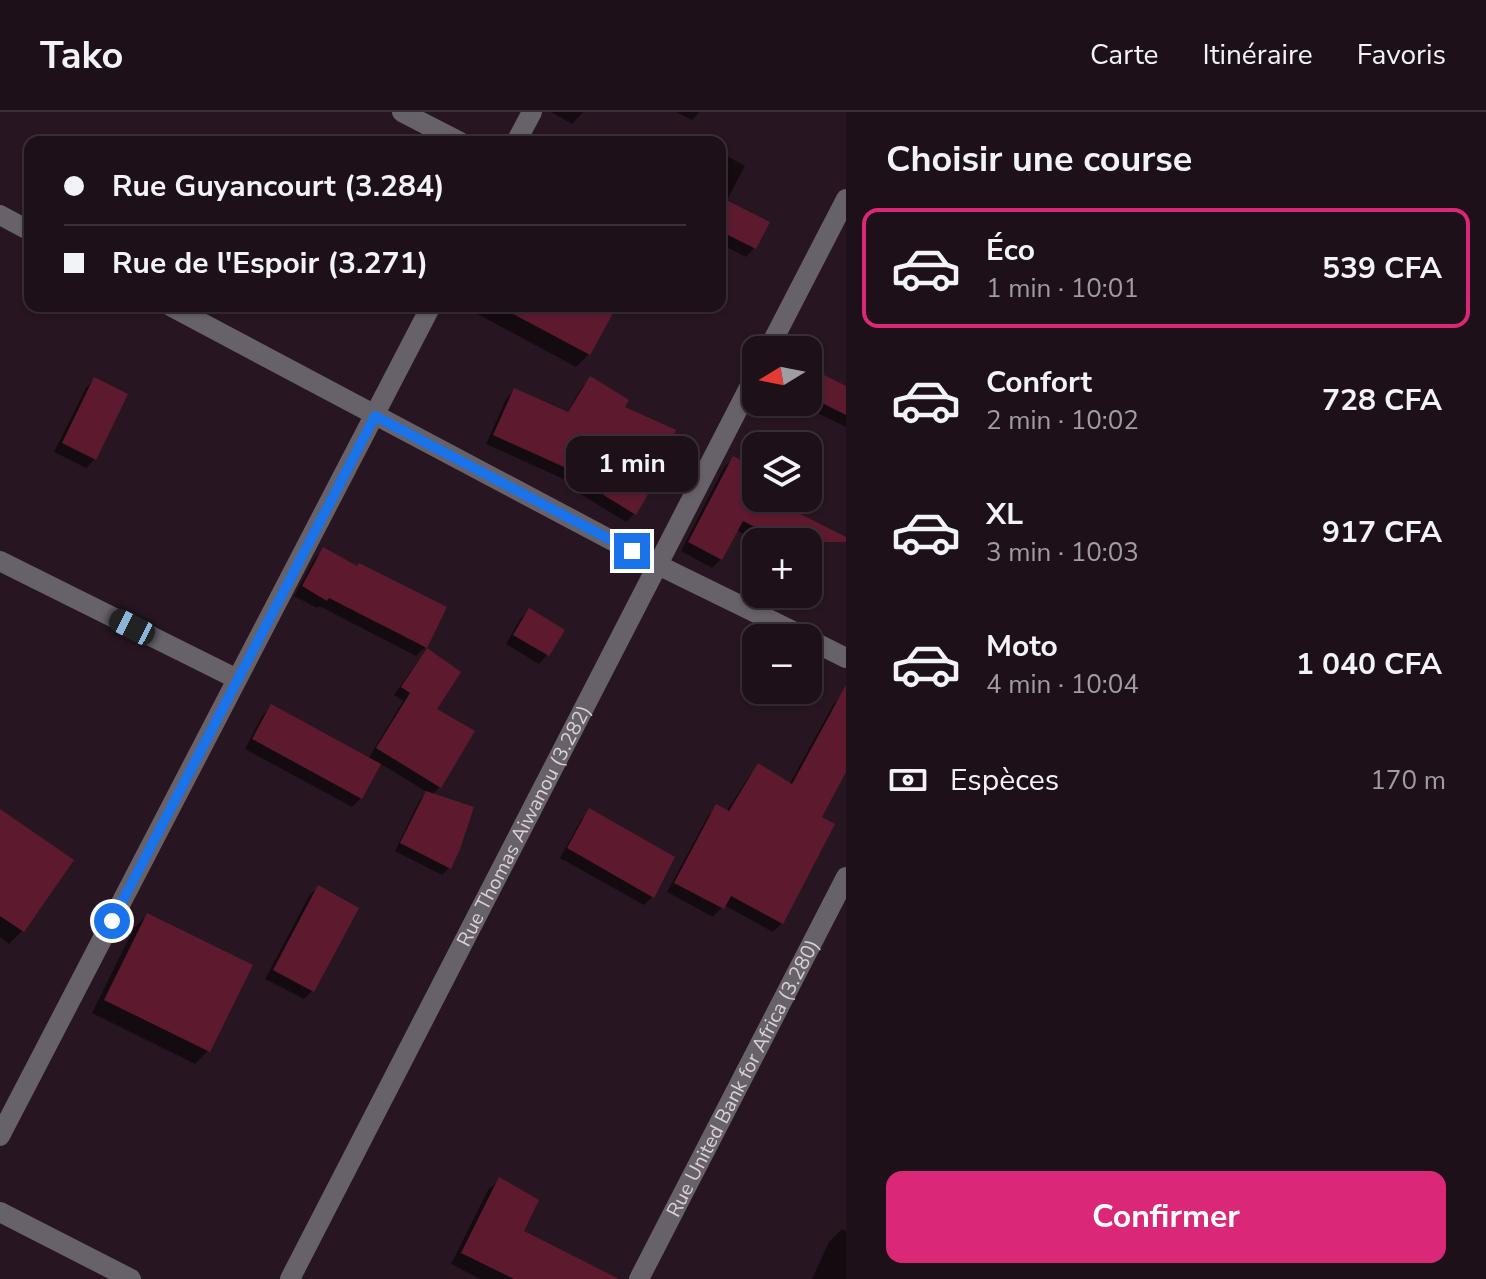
<!DOCTYPE html>
<html lang="fr">
<head>
<meta charset="utf-8">
<style>
	body { margin:0; font-family:"Nunito Sans",sans-serif; background:#251922; color:#f1f3f6; height:100vh; display:flex; flex-direction:column; font-size:30px; white-space:nowrap }
	* { box-sizing:border-box; margin:0 }
	p { font-size:26px; color:#a09da2 }
	.icon { flex:none; width:44px; height:44px; fill:none; stroke:currentColor; stroke-width:2; stroke-linecap:round; stroke-linejoin:round }
	.map { position:relative; flex:1; overflow:hidden }
	.details { display:flex; flex-direction:column; background:#1d1019; width:640px }
	.details>* { flex:none }
	.guide { position:absolute; left:24px; top:24px; width:702px; height:176px; border-radius:16px; box-shadow:0 2px 6px #0004,0 0 0 2px #3b3038; display:grid; align-content:center; height:176px; padding:0 40px; background:#1d1019 }
	.needle { width:52px; rotate:260deg }
	.tools { position:absolute; left:742px; top:224px; display:grid; gap:16px }
	.tools a { display:grid; place-items:center; width:80px; height:80px; border-radius:16px; background:#1d1019; box-shadow:0 2px 6px #0004,0 0 0 2px #3b3038; font-size:40px }
	.end { position:absolute; width:36px; height:36px; margin:-18px; border:10px solid #1a73e8; background:#fff; box-shadow:0 0 0 4px #fff }
	.from { border-radius:50% }
	.bubble { position:absolute; height:56px; border-radius:16px; background:#1d1019; box-shadow:0 2px 6px #0004,0 0 0 2px #3b3038; font-size:26px; font-weight:700; line-height:56px; text-align:center }
	.car { position:absolute; width:24px; height:48px; margin:-24px -12px; border-radius:10px; box-shadow:0 0 6px 2px #0007; background:linear-gradient(#222 24%,#8ab4d8 0 40%,#222 0 76%,#8ab4d8 0 86%,#222 0) }
	.guide b { display:flex; align-items:center; gap:28px; height:76px; font-size:30px }
	.guide b+b { border-top:2px solid #3b3038 }
	.guide i { width:20px; height:20px; background:#f1f3f6 }
	ul { padding:0; list-style:none }
	li { display:flex; align-items:center; gap:24px; height:120px; margin:0 16px 12px; padding:0 24px; border:4px solid transparent; border-radius:16px }
	li div { flex:1 }
	li b { display:block; font-size:30px }
	li em { font-style:normal; font-weight:700 }
	li.active { border-color:#db2777 }
	li>.icon { width:72px; height:72px; stroke-width:1.5 }
	h2 { padding:0 40px; font-size:36px; line-height:96px }
	.pay { display:flex; align-items:center; gap:20px; height:88px; padding:0 40px; font-size:30px }
	.pay p { margin-inline-start:auto }
	.action { display:flex; gap:16px; margin-top:auto; padding:16px 40px }
	.action a { flex:1; height:92px; border-radius:16px; background:#db2777; color:#fff; font-size:32px; font-weight:700; line-height:92px; text-align:center }
	header { display:flex; align-items:center; gap:48px; box-sizing:border-box; height:112px; padding:0 40px; background:#1d1019; border-bottom:2px solid #3b3038 }
	header strong { font-size:38px }
	nav { display:flex; gap:44px; margin-inline-start:auto; font-size:28px }
	main { display:flex; flex:1; min-height:0 }
	.map>svg:first-child { display:block }
	.shadow { fill:#0007 }
	.building { fill:#5d1a2f }
	.lines { fill:none; stroke-linecap:round; stroke-linejoin:round }
	.minor { stroke:#676169; stroke-width:20 }
	.route { stroke:#1a73e8; stroke-width:10 }
	.labels { text-anchor:middle; stroke-width:8; stroke-linejoin:round; paint-order:stroke }
	.street-label { font-size:20px; fill:#dcd0d7; stroke:#1d0d17 }
</style>
</head>
<body>
<header>
<strong>Tako</strong>
<nav><a>Carte</a><a>Itinéraire</a><a>Favoris</a></nav>
</header>
<main>
<div class="map">
<svg width="846" height="1167" viewBox="0 0 846 1167">
	<rect width="100%" height="100%" fill="#271621"/>
	<g class="shadow">
		<path d="M551,0h32l-11,12z"/>
		<path d="M676,0h21l2,1 -7,7z"/>
		<path d="M720,40l25,14 -19,36 28,46 -8,9 -26,-13z"/>
		<path d="M470,194h143l-24,48 -13,13 -108,-58z"/>
		<path d="M808,264l38,12v39l-51,-25h13z"/>
		<path d="M94,267l1,80 -9,9 -32,-16 32,-64z"/>
		<path d="M590,267l32,29 12,106 -8,8 -52,-32 3,-5 -91,-41 20,-45 8,-9 52,24 16,-27z"/>
		<path d="M733,347l23,11v28h8l64,32 -13,27 -7,7v-22h-49l-23,-12 -15,29 -9,9 -31,-17 43,-84z"/>
		<path d="M324,437l32,19 88,40 -20,41 35,23 -25,38 6,77 -8,8 17,73 -7,7 -47,-24 24,-50 8,-9 -48,-29 -18,35 -9,9 -107,-58 17,-33 9,-9 97,52 35,-58 -9,-6 31,-44 -2,-2 -7,7 -97,-50 -2,2 -23,-12 21,-38z"/>
		<path d="M529,499l33,20 -15,24 -8,9 -33,-20 14,-25z"/>
		<path d="M842,584l4,3v69l-27,50 -37,105 -9,9 -49,-27 -11,12 -46,-25 41,-76 9,-9 9,5 24,-37 8,-9 31,19 44,-80z"/>
		<path d="M590,699l63,85 -9,9 -84,-47 21,-38z"/>
		<path d="M0,708l71,40 -49,71 -13,13 -9,-7z"/>
		<path d="M318,775l-5,103 -9,9 -39,-20 44,-83z"/>
		<path d="M147,803l61,136 -13,13 -103,-51 42,-85z"/>
		<path d="M500,1067l21,53 61,47h-102l-29,-15 37,-74z"/>
		<path d="M842,1117l4,2v48h-34l17,-37z"/>
	</g>
	<g class="building">
		<path d="M720,85l50,25 -14,27 -36,-18z"/>
		<path d="M498,194h119l-27,49z"/>
		<path d="M808,255l38,19v29l-38,-19z"/>
		<path d="M590,264l39,24 -4,7 51,23 -25,59 -15,26 -55,-34 3,-5 -91,-41 21,-47 54,24z"/>
		<path d="M94,265l34,17 -32,66 -34,-17z"/>
		<path d="M733,344l23,12v30h13l77,39v5h-61l-42,-21 -21,39 -34,-18z"/>
		<path d="M323,435l34,19 2,-3 88,44 -20,41 -98,-50 -2,3 -25,-15z"/>
		<path d="M529,496l36,22 -16,26 -36,-21z"/>
		<path d="M427,536l34,24 -24,37 38,22 -34,57 -65,-40 34,-55 -9,-6z"/>
		<path d="M846,573v87l-24,45 13,7 -52,100 -52,-28 -7,13 -50,-26 42,-79 13,7 29,-48 34,21z"/>
		<path d="M271,592l110,60 -19,35 -110,-60z"/>
		<path d="M426,679l48,16 -14,42 -9,20 -51,-26z"/>
		<path d="M589,696l86,49 -21,41 -87,-50z"/>
		<path d="M0,697l74,51 -50,72 -24,-16z"/>
		<path d="M318,773l41,23 -45,84 -41,-22z"/>
		<path d="M147,801l106,52 -43,87 -106,-52z"/>
		<path d="M499,1065l40,23 -15,31 95,48h-105l-53,-26z"/>
	</g>
	<g class="lines">
		<g class="minor">
			<path d="M402,0l58,30"/>
			<path d="M516,30l16,-30"/>
			<path d="M0,103l30,16"/>
			<path d="M170,194l488,259 149,73"/>
			<path d="M768,238l78,-151"/>
			<path d="M0,449l237,118"/>
			<path d="M808,527l38,19"/>
			<path d="M0,1024l431,-830"/>
			<path d="M0,1100l131,67"/>
			<path id="s1" d="M290,1167l466,-905"/>
			<path id="s2" d="M639,1167l207,-402"/>
		</g>
	</g>
	<g class="lines">
		<path class="route" d="M112,809l263,-505 257,135"/>
	</g>
	<g class="labels">
		<g class="street-label">
			<text dy="7" stroke="none"><textPath href="#s1" startOffset="510">Rue Thomas Aiwanou (3.282)</textPath></text>
			<text dy="7" stroke="none"><textPath href="#s2" startOffset="226">Rue United Bank for Africa (3.280)</textPath></text>
		</g>
	</g>
</svg>
<div class="tools">
<a><svg class="needle" viewBox="-14 -14 28 28"><path d="M0-13l5 13h-10z" fill="#e53935"/><path d="M0 13l5-13h-10z" fill="#a09da2"/></svg></a>
<a><svg class="icon" aria-label="layers" viewBox="0 0 24 24"><path d="M12 4l9 5-9 5-9-5zM3 14l9 5 9-5"/></svg></a>
<a>+</a>
<a>−</a>
</div>
<i class="end from" style="left:112px;top:809px"></i>
<i class="end" style="left:632px;top:439px"></i>
<div class="bubble" style="left:566px;top:324px;width:132px">1 min</div>
<i class="car" style="left:132px;top:515px;rotate:297deg"></i>
<div class="guide">
<b><i class="from"></i>Rue Guyancourt (3.284)</b>
<b><i></i>Rue de l'Espoir (3.271)</b>
</div>
</div>
<section class="details">
<h2>Choisir une course</h2>
<ul>
<li class="active"><svg class="icon" aria-label="car" viewBox="0 0 24 24"><path d="M5 17H2v-5l4-1 3-4h7l3 4 3 1v5h-3M9 17h6M6 11h13"/><circle cx="7" cy="17" r="2"/><circle cx="17" cy="17" r="2"/></svg><div><b>Éco</b><p>1 min · 10:01</p></div><em>539 CFA</em></li>
<li><svg class="icon" aria-label="car" viewBox="0 0 24 24"><path d="M5 17H2v-5l4-1 3-4h7l3 4 3 1v5h-3M9 17h6M6 11h13"/><circle cx="7" cy="17" r="2"/><circle cx="17" cy="17" r="2"/></svg><div><b>Confort</b><p>2 min · 10:02</p></div><em>728 CFA</em></li>
<li><svg class="icon" aria-label="car" viewBox="0 0 24 24"><path d="M5 17H2v-5l4-1 3-4h7l3 4 3 1v5h-3M9 17h6M6 11h13"/><circle cx="7" cy="17" r="2"/><circle cx="17" cy="17" r="2"/></svg><div><b>XL</b><p>3 min · 10:03</p></div><em>917 CFA</em></li>
<li><svg class="icon" aria-label="car" viewBox="0 0 24 24"><path d="M5 17H2v-5l4-1 3-4h7l3 4 3 1v5h-3M9 17h6M6 11h13"/><circle cx="7" cy="17" r="2"/><circle cx="17" cy="17" r="2"/></svg><div><b>Moto</b><p>4 min · 10:04</p></div><em>1 040 CFA</em></li>
</ul>
<div class="pay"><svg class="icon" aria-label="cash" viewBox="0 0 24 24"><path d="M3 7h18v10H3z"/><circle cx="12" cy="12" r="2"/></svg>Espèces<p>170 m</p></div>
<div class="action"><a>Confirmer</a></div>
</section>
</main>
</body>
</html>
